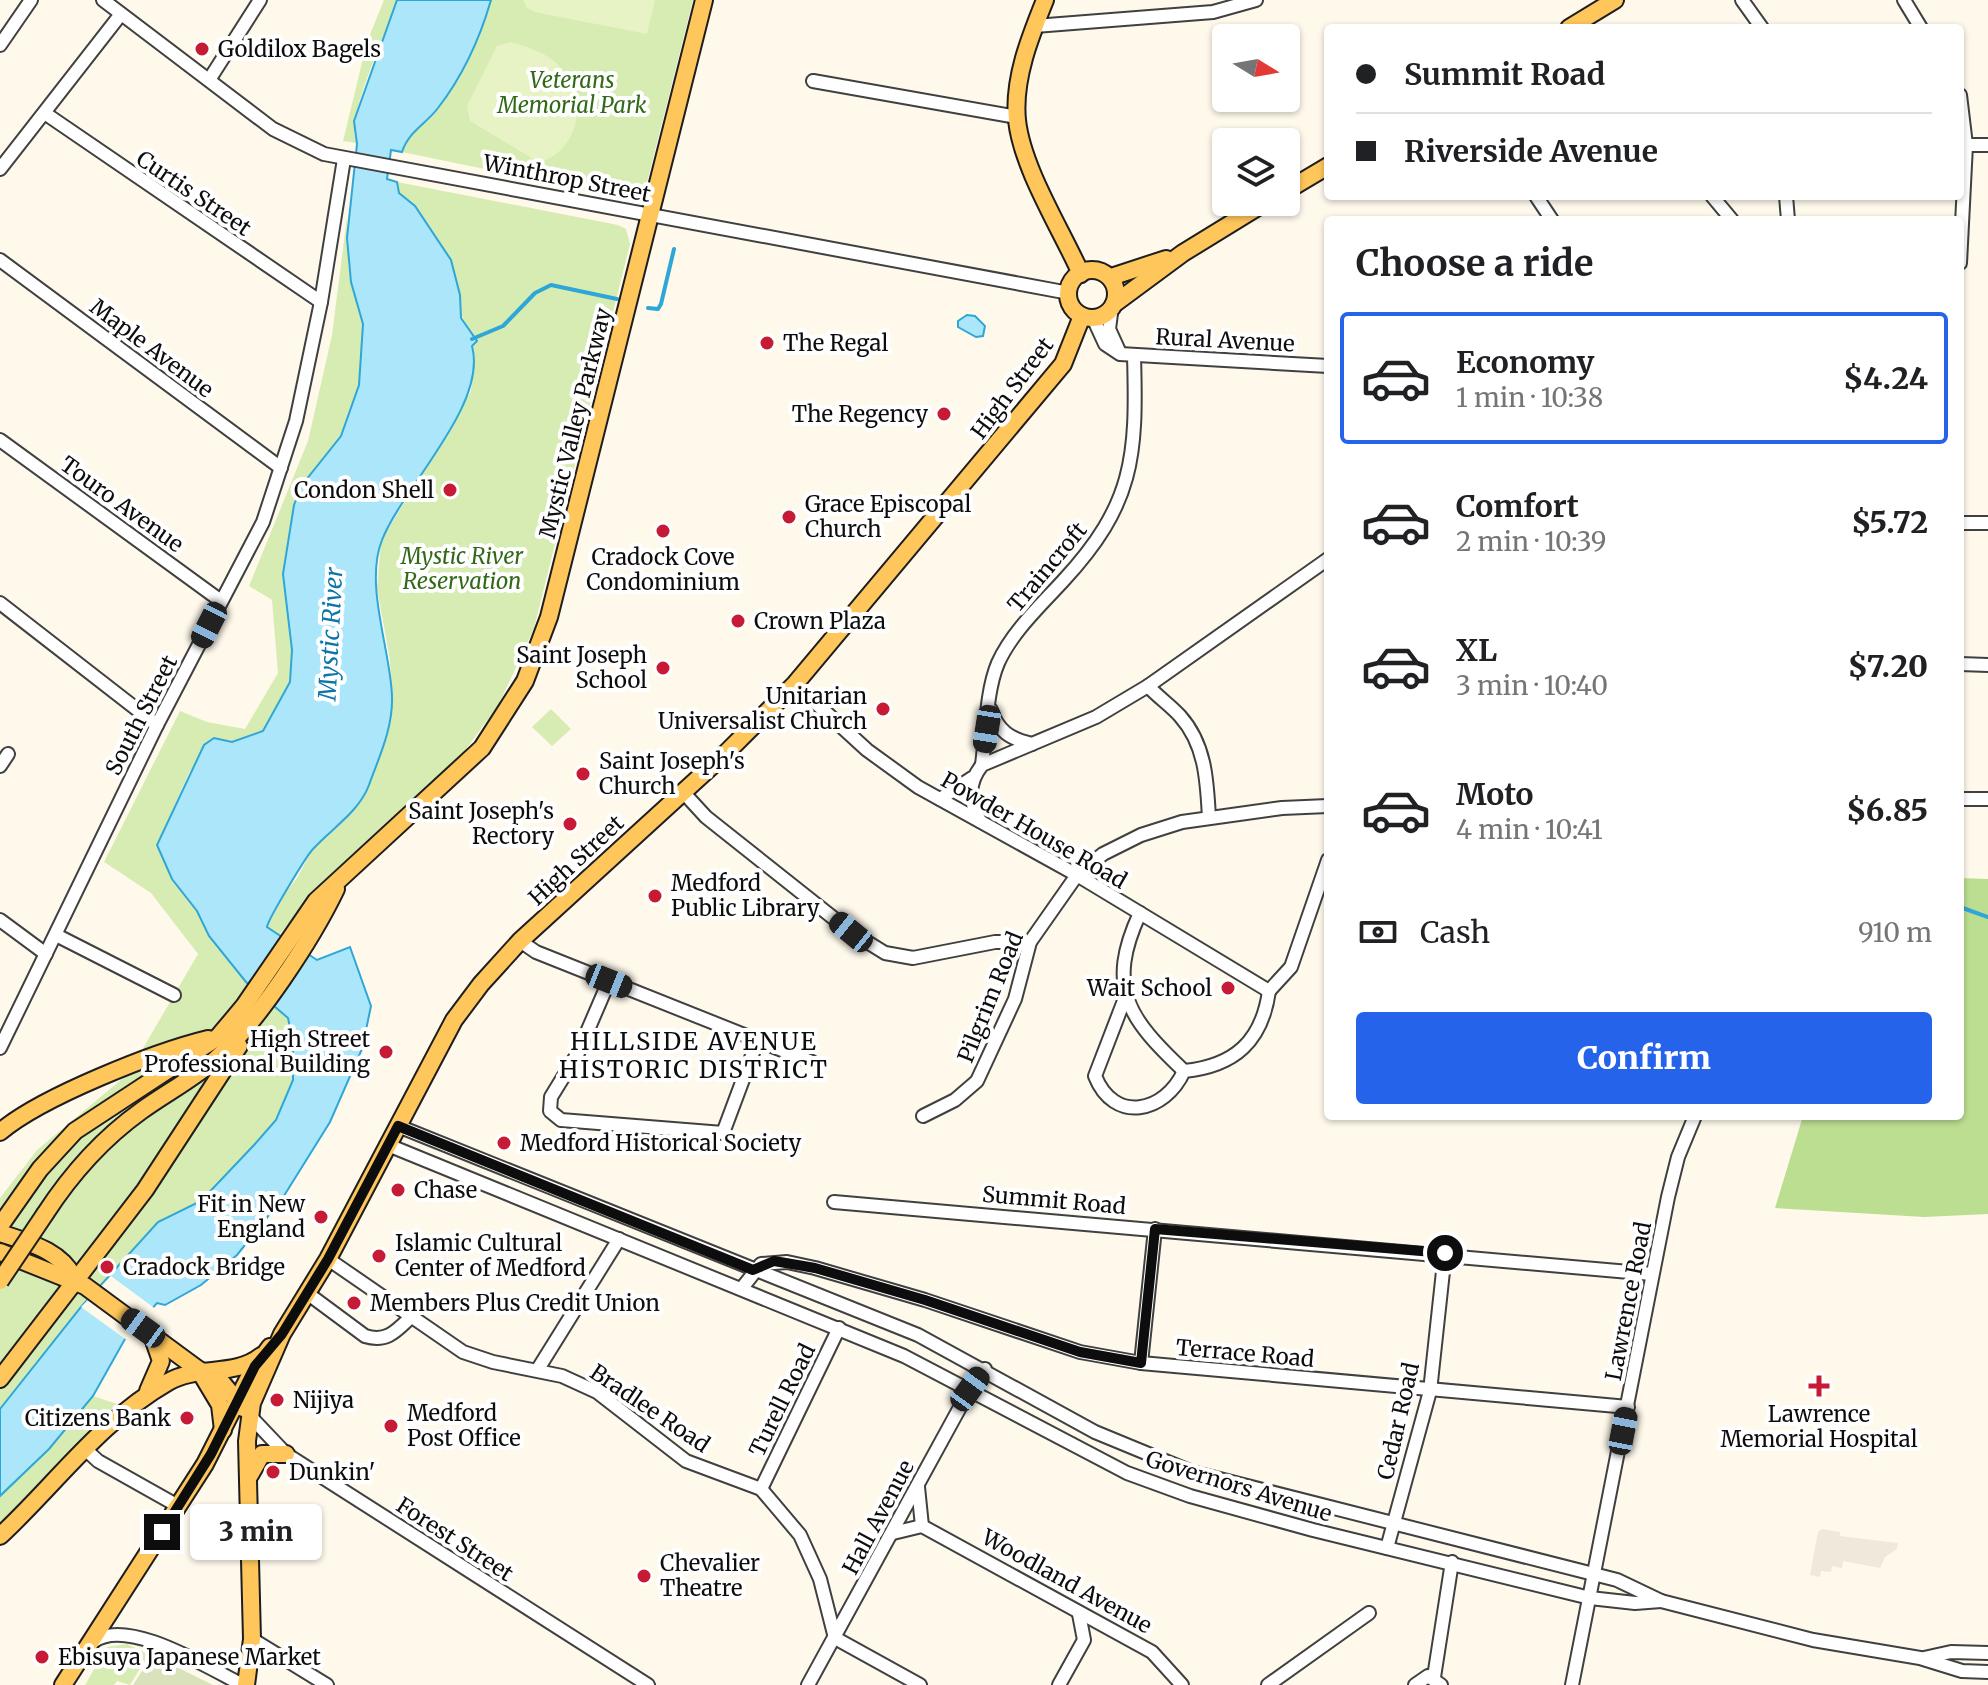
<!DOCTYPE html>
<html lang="en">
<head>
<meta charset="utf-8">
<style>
	body { margin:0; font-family:Merriweather,serif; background:#f6f6f6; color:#202124; height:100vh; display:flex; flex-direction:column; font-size:30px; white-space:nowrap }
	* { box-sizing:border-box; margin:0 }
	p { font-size:26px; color:#757577 }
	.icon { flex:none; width:44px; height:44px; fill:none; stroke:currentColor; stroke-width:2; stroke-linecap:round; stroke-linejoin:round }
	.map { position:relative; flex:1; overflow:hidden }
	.panel { position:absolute; left:1324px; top:216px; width:640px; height:904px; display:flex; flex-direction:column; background:#fff; border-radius:8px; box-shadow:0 2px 6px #0004 }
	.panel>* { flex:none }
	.hud { position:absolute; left:1324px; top:24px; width:640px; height:176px; border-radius:8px; box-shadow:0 2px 6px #0004; display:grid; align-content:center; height:176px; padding:0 32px; background:#fff }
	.needle { width:52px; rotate:101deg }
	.fabs { position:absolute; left:1212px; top:24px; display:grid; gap:16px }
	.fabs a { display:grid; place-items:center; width:88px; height:88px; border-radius:8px; background:#fff; box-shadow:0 2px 6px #0004; font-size:40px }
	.end { position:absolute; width:36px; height:36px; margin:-18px; border:10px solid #0d0d0d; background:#fff; box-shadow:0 0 0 4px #fff }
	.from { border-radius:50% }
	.bubble { position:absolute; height:56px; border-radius:8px; background:#fff; box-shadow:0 2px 6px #0004; font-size:26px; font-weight:800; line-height:56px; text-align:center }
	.car { position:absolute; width:24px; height:48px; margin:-24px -12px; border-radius:10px; box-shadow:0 0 6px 2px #0007; background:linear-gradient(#222 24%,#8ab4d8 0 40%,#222 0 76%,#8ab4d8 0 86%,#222 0) }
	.hud b { display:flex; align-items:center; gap:28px; height:76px; font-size:30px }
	.hud b+b { border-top:2px solid #e0e0e0 }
	.hud i { width:20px; height:20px; background:#202124 }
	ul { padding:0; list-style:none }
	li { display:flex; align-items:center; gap:24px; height:132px; margin:0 16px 12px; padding:0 16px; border:4px solid transparent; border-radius:8px }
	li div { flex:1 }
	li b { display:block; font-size:30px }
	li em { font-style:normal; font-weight:800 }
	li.selected { border-color:#2563eb }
	li>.icon { width:72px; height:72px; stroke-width:1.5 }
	h2 { padding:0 32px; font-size:36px; line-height:96px }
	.pay { display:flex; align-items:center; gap:20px; height:88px; padding:0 32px; font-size:30px }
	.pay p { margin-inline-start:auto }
	.primary-button { display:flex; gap:16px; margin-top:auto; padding:16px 32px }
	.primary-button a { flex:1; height:92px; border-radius:8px; background:#2563eb; color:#fff; font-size:32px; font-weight:800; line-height:92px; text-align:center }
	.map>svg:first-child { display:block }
	.green { fill:#d7ecb3 }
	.forest { fill:#bcde91 }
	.cemetery { fill:#dae2bc }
	.pitch { fill:#e8f3c5 }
	.plaza { fill:#efe8db }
	.water { fill:#ace6fb; stroke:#2ea6d7; stroke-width:2 }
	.pier { fill:#fff9ec }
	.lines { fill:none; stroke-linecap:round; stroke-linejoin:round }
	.stream { stroke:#2ea6d7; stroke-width:4 }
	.minor-casing { stroke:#404040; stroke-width:16 }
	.major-casing { stroke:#1e1e1e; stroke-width:20 }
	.minor { stroke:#fff; stroke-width:12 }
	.major { stroke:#ffc65c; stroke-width:16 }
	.major-bridge-casing { stroke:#1e1e1e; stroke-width:20; stroke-linecap:butt }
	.major-bridge { stroke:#ffc65c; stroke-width:16 }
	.route { stroke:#0d0d0d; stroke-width:10 }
	.poi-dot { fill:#c71a35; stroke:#fff; stroke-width:3 }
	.labels { text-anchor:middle; stroke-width:8; stroke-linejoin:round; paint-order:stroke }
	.poi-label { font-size:22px; fill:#0d0d0d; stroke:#fff; text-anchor:start }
	.park-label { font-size:22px; font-style:italic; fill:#326918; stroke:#fff }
	.street-label { font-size:22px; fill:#0d0d0d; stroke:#fff }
	.water-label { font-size:24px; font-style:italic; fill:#0d75a7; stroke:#fff }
	.neighbourhood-label { font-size:24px; letter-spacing:2px; fill:#0d0d0d; stroke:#fff }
</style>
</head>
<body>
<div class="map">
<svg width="1988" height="1685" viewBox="0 0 1988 1685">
	<rect width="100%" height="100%" fill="#fff9ec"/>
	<g class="green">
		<path d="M384,0h13c-9,31 -53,118 -40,143l-14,-2 24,-99z"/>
		<path d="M491,0h202l-48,190 -20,8 -223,-46c6,-20 24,-28 36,-44 24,-31 42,-70 53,-108z"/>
		<path d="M397,182l221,43 8,4 4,15 -96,384 -35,76 -35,48 -131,120 -55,64 -11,-9 6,-19 24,-30 15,-28 35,-33 20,-28 20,-52 5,-29 -2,-48 -13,-72 4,-47 90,-150 3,-39 -4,-21 -10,-18v-18l-9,-35 -36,-53 -16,-14z"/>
		<path d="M347,217l2,54 14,53 -4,61 -18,51 -39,49 -8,20 -11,69 9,76 -2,32 -27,49 -31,11 -19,-4 -24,35 -32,72 15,34 25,32 13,25 36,46 42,36 5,24v38l-17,40 -22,25 -53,56 -43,21 -77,85 -81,102v-211l37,-48 91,-76 70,-120 -47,-61 -47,-31 76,-151 27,11 38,7 33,-56 -6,-73 -23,-14 59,-145 24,-106z"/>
		<path d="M551,709l20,20 -19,17 -20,-19z"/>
		<path d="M93,1396l24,8 -117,120v-28l49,-47z"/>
		<path d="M127,1644l22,10 -19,31 -13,-4 -3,4h-29l22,-38z"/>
	</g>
	<path class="forest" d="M1960,878l28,1v335l-64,3 -149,-9 28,-92h157z"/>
	<path class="cemetery" d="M152,1655l61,30h-80z"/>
	<g class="pitch">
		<path d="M523,0h132l-8,34 -112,-22 -8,-4z"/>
		<path d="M511,42c16,5 34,10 46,22 32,31 25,83 -17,99l-70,-42 -3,-15 30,-60z"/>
	</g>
	<path class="plaza" d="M1822,1529l18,3v4l58,7 -1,6 -12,8 -5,11 -37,-7 -1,7 -10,-2 -1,6 -10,-1 -1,6 -10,-2 8,-43z"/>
	<g class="water">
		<path d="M397,0h94c-11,38 -29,77 -53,108 -12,16 -30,24 -36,44l-11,-2 -4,29 10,3 2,11 16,13 36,54 9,35 1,23 16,23 -5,5c16,59 -68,139 -90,194 -18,45 9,111 10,157 1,31 -13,60 -23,88 -10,27 -38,44 -56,64 -6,6 -45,70 -46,78l50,33 33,-13 21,59 -9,43 -32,73 -48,77 -45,56 -36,30 -36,20 -8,-2 -32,36 -32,57 -44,53 -49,47v-87l81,-102 77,-85 43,-21 53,-56 22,-25 17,-40v-38l-5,-24 -42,-36 -37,-46 -12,-25 -25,-32 -15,-34 47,-100 10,-7 18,4 31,-11 27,-49 2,-32 -9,-76 11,-69 8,-20 39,-49 18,-51 4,-61 -12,-42 -4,-44 10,-94 -3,-23z"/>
		<path d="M967,315l8,1 10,10 -2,10 -7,1 -18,-10v-6z"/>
	</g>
	<path class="pier" d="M111,1276l46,34 -29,31 -47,-34z"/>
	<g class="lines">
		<g class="stream">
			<path d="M648,308l10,1 3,-5 13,-55"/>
			<path d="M472,339l31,-13 32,-33 16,-8 66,14"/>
			<path d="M1960,907l28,10"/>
		</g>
		<defs>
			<g id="minor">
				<path d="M103,0l170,129 51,25 745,139"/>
				<path d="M1742,0l20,28"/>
				<path d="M1904,0l17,28"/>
				<path d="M1035,26l178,-14 43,-12"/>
				<path d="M0,45l31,-45"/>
				<path d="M209,80l51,-80"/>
				<path d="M813,81l204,36"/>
				<path d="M1960,95l6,50 -6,118"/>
				<path d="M46,114l275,188"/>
				<path d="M1960,145h28"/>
				<path d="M0,169l121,-155"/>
				<path d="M1536,196l16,24"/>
				<path d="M1712,196l20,24"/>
				<path d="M1786,196l2,24"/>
				<path d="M0,260l281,208"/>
				<path d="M1112,306l-3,23 10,22"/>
				<path d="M1093,318l12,26 15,10 208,12"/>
				<path d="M0,440l221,161"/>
				<path d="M1960,523h28"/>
				<path d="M0,603l157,122"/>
				<path d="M1960,664l28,1"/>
				<path d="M795,684l72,66 51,37 159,88 192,116"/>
				<path d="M1148,686l180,-127"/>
				<path d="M991,710c7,21 19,29 41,34"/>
				<path d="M982,765c4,-31 4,-74 16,-102 14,-31 42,-57 65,-82 71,-77 74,-124 71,-225"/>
				<path d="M0,766l8,-12"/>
				<path d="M683,792l23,25 145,115 34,21 28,5 82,-16h35"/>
				<path d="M940,799l32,-21"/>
				<path d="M1960,799h28"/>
				<path d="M980,821c-11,-20 -13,-37 2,-56l114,-48 52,-31c10,11 22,19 32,30 26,29 27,66 29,102"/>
				<path d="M1140,913c-35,75 -11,106 44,158"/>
				<path d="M0,920l46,34"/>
				<path d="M56,935l118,60"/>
				<path d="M520,941l16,11 276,110"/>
				<path d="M609,981l-31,72 -27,44 -1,14 11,9 162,13 34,-91"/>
				<path d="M1269,991l22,-24 37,-107"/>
				<path d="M1125,998l-30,78c19,48 70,37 89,-5 51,-5 78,-30 85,-80"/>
				<path d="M0,1048l157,-323 106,-203 33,-101 25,-119 23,-143"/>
				<path d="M923,1116l32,-16 22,-19 38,-82 15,-57 47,-67 26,-21 38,-19 41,-13 100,-14 46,-2"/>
				<path d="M398,1126l520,209 177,97 97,40 425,108 44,21 152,39 107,18 42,13 26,1"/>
				<path d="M388,1145l516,211 223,117 63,23 123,34 277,68 45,5 26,-2"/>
				<path d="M834,1202l818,72"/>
				<path d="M328,1259l135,93 30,10 69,14 35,16 89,69 75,28 39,46 20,44 15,59 85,47"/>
				<path d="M742,1288l19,-24 26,-2 28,6 110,32 155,52 61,11 487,44"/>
				<path d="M307,1293l58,43c23,7 32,-6 48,-21"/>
				<path d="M1141,1363l14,-134"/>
				<path d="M538,1369l81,-130"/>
				<path d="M249,1415l37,39 362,231"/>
				<path d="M84,1448l14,13 80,45"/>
				<path d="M918,1487l4,39"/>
				<path d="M761,1489l78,-161"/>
				<path d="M893,1533l29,-7 230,126 30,33"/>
				<path d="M1387,1548l43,-157 15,-138"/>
				<path d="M252,1639l75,46"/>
				<path d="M93,1642c34,-26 115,26 150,43"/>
				<path d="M1924,1658l27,-6 37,1"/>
				<path d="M1434,1677l18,-115"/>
				<path d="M808,1685l162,-296 15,-20"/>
				<path d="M1059,1685l25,-45 -5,-26"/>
				<path d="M1268,1685l101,-72"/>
				<path d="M1415,1685l13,-9 13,9"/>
				<path d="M1572,1685l96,-488 10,-40 17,-41"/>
			</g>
			<g id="major">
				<path d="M1045,0c-15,37 -32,79 -28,120 5,48 44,109 64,154"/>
				<path d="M1569,28l46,-28"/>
				<path d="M1286,191l42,-25"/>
				<circle cx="1092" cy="294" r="24"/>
				<path d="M1111,277l55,-18"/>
				<path d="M1114,304l69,-51 83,-51"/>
				<path d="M0,1132c41,-35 155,-80 208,-93"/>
				<path d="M45,1214c26,-40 57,-75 96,-103 25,-18 52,-32 75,-52 41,-36 96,-120 120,-170"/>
				<path d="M0,1226l40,-57 35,-38 143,-94 26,-31 72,-105 166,-153 43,-67 24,-64 155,-617"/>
				<path d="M0,1233c27,9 64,18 75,48"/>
				<path d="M0,1252l85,34 114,84 20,9 24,29"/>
				<path d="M199,1370l21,35 3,25"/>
				<path d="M0,1379l145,-189 94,-144"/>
				<path d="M148,1391l13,-30 -9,-26"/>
				<path d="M250,1475l12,-21h24"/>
				<path d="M0,1536c56,-52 100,-115 168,-154 29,-17 67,-5 93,-26"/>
				<path d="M63,1685l142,-221 46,-91 19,-26"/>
				<path d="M246,1685l6,-46 -5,-198 5,-38 30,-69 46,-75 126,-239 27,-36 39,-43 206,-188 69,-69 268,-320 19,-48"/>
			</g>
		</defs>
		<use href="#minor" class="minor-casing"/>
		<use href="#major" class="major-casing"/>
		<use href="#minor" class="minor"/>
		<use href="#major" class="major"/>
		<defs>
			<path id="major-bridge" d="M0,1281l45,-67"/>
		</defs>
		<use href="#major-bridge" class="major-bridge-casing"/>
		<use href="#major-bridge" class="major-bridge"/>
	</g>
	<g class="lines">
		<path class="route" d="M162,1532l49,-78 44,-88 27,-32 46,-75 70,-133 355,144 21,-9 41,7 110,32 155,52 61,11 14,-134 290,24"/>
	</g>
	<g class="poi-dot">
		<circle cx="202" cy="49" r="8"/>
		<circle cx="767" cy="343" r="8"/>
		<circle cx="944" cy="414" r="8"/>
		<circle cx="450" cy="490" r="8"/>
		<circle cx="789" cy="517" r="8"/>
		<circle cx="663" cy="531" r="8"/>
		<circle cx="738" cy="621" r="8"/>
		<circle cx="663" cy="668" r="8"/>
		<circle cx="883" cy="709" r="8"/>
		<circle cx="583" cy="774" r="8"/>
		<circle cx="570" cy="824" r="8"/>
		<circle cx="655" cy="896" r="8"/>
		<circle cx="1228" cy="988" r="8"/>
		<circle cx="386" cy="1052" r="8"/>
		<circle cx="504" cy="1143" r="8"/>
		<circle cx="398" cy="1190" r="8"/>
		<circle cx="321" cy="1217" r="8"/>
		<circle cx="379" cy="1256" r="8"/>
		<circle cx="107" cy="1267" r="8"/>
		<circle cx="354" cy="1303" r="8"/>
		<path d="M1815 1374h8v8h8v8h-8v8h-8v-8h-8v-8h8z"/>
		<circle cx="277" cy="1400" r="8"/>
		<circle cx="187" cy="1418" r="8"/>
		<circle cx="391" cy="1426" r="8"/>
		<circle cx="273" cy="1472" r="8"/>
		<circle cx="644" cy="1576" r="8"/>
		<circle cx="42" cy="1657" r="8"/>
	</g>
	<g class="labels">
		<g class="poi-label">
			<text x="218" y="57">Goldilox Bagels</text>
			<text x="783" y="351">The Regal</text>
			<text x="928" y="422" text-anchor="end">The Regency</text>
			<text x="434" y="498" text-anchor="end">Condon Shell</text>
			<text x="805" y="512">Grace Episcopal<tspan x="805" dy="25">Church</tspan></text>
			<text x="663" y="565" text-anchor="middle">Cradock Cove<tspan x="663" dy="25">Condominium</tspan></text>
			<text x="754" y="629">Crown Plaza</text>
			<text x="647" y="663" text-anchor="end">Saint Joseph<tspan x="647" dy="25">School</tspan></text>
			<text x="867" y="704" text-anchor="end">Unitarian<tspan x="867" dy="25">Universalist Church</tspan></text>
			<text x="599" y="769">Saint Joseph's<tspan x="599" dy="25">Church</tspan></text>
			<text x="554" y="819" text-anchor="end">Saint Joseph's<tspan x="554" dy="25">Rectory</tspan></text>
			<text x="671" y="891">Medford<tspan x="671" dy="25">Public Library</tspan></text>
			<text x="1212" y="996" text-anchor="end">Wait School</text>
			<text x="370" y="1047" text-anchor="end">High Street<tspan x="370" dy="25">Professional Building</tspan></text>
			<text x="520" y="1151">Medford Historical Society</text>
			<text x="414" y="1198">Chase</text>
			<text x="305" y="1212" text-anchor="end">Fit in New<tspan x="305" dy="25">England</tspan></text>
			<text x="395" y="1251">Islamic Cultural<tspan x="395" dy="25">Center of Medford</tspan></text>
			<text x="123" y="1275">Cradock Bridge</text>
			<text x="370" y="1311">Members Plus Credit Union</text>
			<text x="293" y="1408">Nijiya</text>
			<text x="407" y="1421">Medford<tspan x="407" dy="25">Post Office</tspan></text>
			<text x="1819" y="1422" text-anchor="middle">Lawrence<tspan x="1819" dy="25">Memorial Hospital</tspan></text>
			<text x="171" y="1426" text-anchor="end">Citizens Bank</text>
			<text x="289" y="1480">Dunkin'</text>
			<text x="660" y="1571">Chevalier<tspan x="660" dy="25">Theatre</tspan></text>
			<text x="58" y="1665">Ebisuya Japanese Market</text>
		</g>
		<g class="park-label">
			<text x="572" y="88">Veterans<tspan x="572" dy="25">Memorial Park</tspan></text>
			<text x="462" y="564">Mystic River<tspan x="462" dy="25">Reservation</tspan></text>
		</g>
		<g class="street-label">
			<text transform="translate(567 178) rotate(11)" y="8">Winthrop Street</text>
			<text transform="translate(194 193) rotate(34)" y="8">Curtis Street</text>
			<text transform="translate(1225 340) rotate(3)" y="8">Rural Avenue</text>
			<text transform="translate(152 348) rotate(37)" y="8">Maple Avenue</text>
			<text transform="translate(1012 388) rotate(-53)" y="8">High Street</text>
			<text transform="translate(575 423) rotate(-76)" y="8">Mystic Valley Parkway</text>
			<text transform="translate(122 504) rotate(36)" y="8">Touro Avenue</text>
			<text transform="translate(1047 567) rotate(-50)" y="8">Traincroft</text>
			<text transform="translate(141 715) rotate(-63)" y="8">South Street</text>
			<text transform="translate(1034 830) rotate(30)" y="8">Powder House Road</text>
			<text transform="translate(576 860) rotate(-43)" y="8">High Street</text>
			<text transform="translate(990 997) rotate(-68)" y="8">Pilgrim Road</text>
			<text transform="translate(1054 1200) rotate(5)" y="8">Summit Road</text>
			<text transform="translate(1628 1301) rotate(-79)" y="8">Lawrence Road</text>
			<text transform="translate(1245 1353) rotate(5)" y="8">Terrace Road</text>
			<text transform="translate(782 1400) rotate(-64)" y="8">Turell Road</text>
			<text transform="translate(650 1408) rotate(34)" y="8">Bradlee Road</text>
			<text transform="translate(1398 1421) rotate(-77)" y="8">Cedar Road</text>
			<text transform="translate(1239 1486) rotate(17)" y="8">Governors Avenue</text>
			<text transform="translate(878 1517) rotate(-62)" y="8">Hall Avenue</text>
			<text transform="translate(455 1539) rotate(33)" y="8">Forest Street</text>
			<text transform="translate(1067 1581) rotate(29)" y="8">Woodland Avenue</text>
		</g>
		<g class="water-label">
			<text transform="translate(331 634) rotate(-87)" y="8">Mystic River</text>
		</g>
		<g class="neighbourhood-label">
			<text x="694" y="1050">HILLSIDE AVENUE<tspan x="694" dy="28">HISTORIC DISTRICT</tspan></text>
		</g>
	</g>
</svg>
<div class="fabs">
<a><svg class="needle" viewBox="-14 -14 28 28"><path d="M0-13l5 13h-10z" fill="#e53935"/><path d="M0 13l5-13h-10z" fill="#757577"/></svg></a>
<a><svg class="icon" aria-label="layers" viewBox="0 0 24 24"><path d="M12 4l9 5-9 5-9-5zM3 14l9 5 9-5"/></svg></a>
</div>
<i class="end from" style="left:1445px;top:1253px"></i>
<i class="end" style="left:162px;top:1532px"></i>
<div class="bubble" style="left:190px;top:1504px;width:132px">3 min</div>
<i class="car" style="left:209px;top:625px;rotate:207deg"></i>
<i class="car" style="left:987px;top:729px;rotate:189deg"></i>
<i class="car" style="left:851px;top:932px;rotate:309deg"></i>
<i class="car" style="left:609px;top:981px;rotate:112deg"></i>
<i class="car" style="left:143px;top:1328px;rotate:306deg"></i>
<i class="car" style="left:970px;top:1389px;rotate:36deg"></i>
<i class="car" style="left:1623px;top:1431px;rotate:11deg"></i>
<div class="hud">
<b><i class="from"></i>Summit Road</b>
<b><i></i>Riverside Avenue</b>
</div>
<section class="panel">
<h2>Choose a ride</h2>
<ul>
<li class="selected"><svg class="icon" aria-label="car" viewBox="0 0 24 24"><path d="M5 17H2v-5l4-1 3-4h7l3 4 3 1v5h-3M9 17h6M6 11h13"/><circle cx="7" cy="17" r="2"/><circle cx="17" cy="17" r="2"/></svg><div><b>Economy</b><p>1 min · 10:38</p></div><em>$4.24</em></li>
<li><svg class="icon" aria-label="car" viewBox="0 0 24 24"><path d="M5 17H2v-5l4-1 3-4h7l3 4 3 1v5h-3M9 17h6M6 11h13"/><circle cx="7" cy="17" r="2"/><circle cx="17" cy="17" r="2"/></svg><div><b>Comfort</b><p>2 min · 10:39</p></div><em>$5.72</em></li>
<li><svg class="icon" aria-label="car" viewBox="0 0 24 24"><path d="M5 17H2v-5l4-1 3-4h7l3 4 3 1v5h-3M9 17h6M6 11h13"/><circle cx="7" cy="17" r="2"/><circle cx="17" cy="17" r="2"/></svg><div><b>XL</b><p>3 min · 10:40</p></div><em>$7.20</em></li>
<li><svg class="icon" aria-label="car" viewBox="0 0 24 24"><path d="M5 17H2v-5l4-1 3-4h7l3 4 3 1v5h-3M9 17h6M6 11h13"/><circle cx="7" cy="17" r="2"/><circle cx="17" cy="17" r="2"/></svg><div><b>Moto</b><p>4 min · 10:41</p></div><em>$6.85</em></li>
</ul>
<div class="pay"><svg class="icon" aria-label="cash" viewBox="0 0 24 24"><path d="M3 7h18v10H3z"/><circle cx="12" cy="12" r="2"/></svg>Cash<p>910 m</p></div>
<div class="primary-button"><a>Confirm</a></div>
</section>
</div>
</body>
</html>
